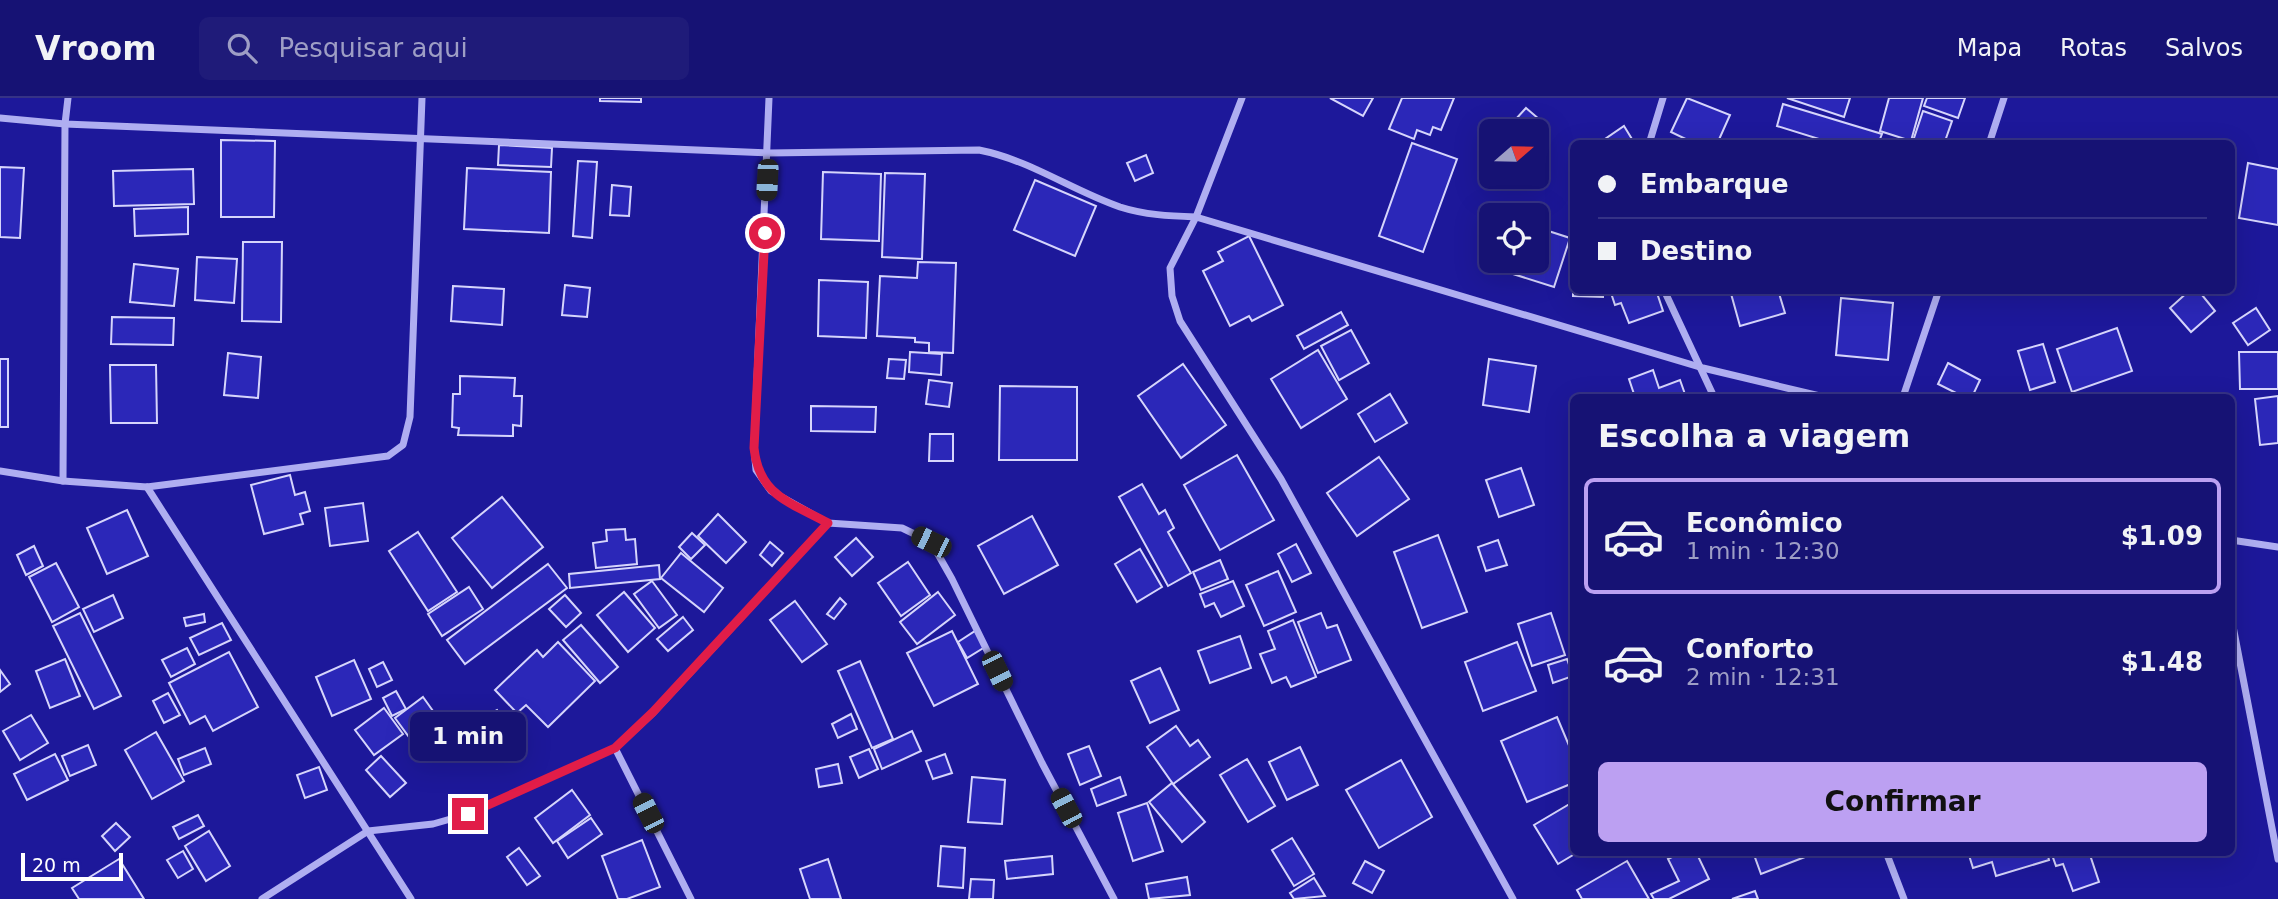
<!DOCTYPE html>
<html lang="pt">
<head>
<meta charset="utf-8">
<style>
	body { margin:0; font-family:"DejaVu Sans",sans-serif; background:#1f1b79; color:#f1f3f6; height:100vh; display:flex; flex-direction:column; font-size:26px; white-space:nowrap }
	* { box-sizing:border-box; margin:0 }
	p { font-size:23px; color:#9e9ec5 }
	.icon { flex:none; width:38px; height:38px; fill:none; stroke:currentColor; stroke-width:2; stroke-linecap:round; stroke-linejoin:round }
	.map { position:relative; flex:1; overflow:hidden }
	.drawer { position:absolute; left:1570px; top:296px; width:665px; height:462px; display:flex; flex-direction:column; background:#161274; border-radius:10px; box-shadow:0 7px 28px #0002,0 0 0 2px #353286 }
	.drawer>* { flex:none }
	.hud { position:absolute; left:1570px; top:42px; width:665px; height:154px; border-radius:10px; box-shadow:0 7px 28px #0002,0 0 0 2px #353286; display:grid; align-content:center; height:154px; padding:0 28px; background:#161274 }
	.needle { width:46px; rotate:70deg }
	.buttons { position:absolute; left:1479px; top:21px; display:grid; gap:14px }
	.buttons a { display:grid; place-items:center; width:70px; height:70px; border-radius:10px; background:#161274; box-shadow:0 7px 28px #0002,0 0 0 2px #353286; font-size:35px }
	.scale { position:absolute; left:21px; bottom:18px; width:102px; box-sizing:border-box; padding-left:7px; border:4px solid #fff; border-top:0; font-size:19px; line-height:24px; white-space:nowrap; color:#fff; -webkit-text-stroke:5px #1d189a; paint-order:stroke }
	.end { position:absolute; width:32px; height:32px; margin:-16px; border:9px solid #e11d48; background:#fff; box-shadow:0 0 0 4px #fff }
	.from { border-radius:50% }
	.bubble { position:absolute; height:49px; border-radius:10px; background:#161274; box-shadow:0 7px 28px #0002,0 0 0 2px #353286; font-size:23px; font-weight:600; line-height:49px; text-align:center }
	.car { position:absolute; width:21px; height:42px; margin:-21px -10px; border-radius:9px; box-shadow:0 0 5px 2px #0007; background:linear-gradient(#222 24%,#8ab4d8 0 40%,#222 0 76%,#8ab4d8 0 86%,#222 0) }
	.hud b { display:flex; align-items:center; gap:24px; height:66px; font-size:26px }
	.hud b+b { border-top:2px solid #353286 }
	.hud i { width:18px; height:18px; background:#f1f3f6 }
	ul { padding:0; list-style:none }
	li { display:flex; align-items:center; gap:21px; height:116px; margin:0 14px 10px; padding:0 14px; border:4px solid transparent; border-radius:10px }
	li div { flex:1 }
	li b { display:block; font-size:26px }
	li em { font-style:normal; font-weight:600 }
	li.current { border-color:#bca0f2 }
	li>.icon { width:63px; height:63px; stroke-width:1.5 }
	h2 { padding:0 28px; font-size:32px; line-height:84px }
	.primary-button { display:flex; gap:14px; margin-top:auto; padding:14px 28px }
	.primary-button a { flex:1; height:80px; border-radius:10px; background:#bca0f2; color:#111; font-size:28px; font-weight:600; line-height:80px; text-align:center }
	header { display:flex; align-items:center; gap:42px; box-sizing:border-box; height:98px; padding:0 35px; background:#161274; border-bottom:2px solid #353286 }
	header strong { font-size:33px }
	nav { display:flex; gap:38px; margin-inline-start:auto; font-size:24px }
	.search { width:490px; height:63px; background:#1f1b79; display:flex; align-items:center; gap:18px; box-sizing:border-box; padding:0 24px; border-radius:10px; color:#9e9ec5; font-size:26px }
	.map>svg:first-child { display:block }
	.building { fill:#2b27b8; stroke:#d6d5fc; stroke-width:2 }
	.lines { fill:none; stroke-linecap:round; stroke-linejoin:round }
	.street { stroke:#afaef1; stroke-width:7 }
	.route { stroke:#e11d48; stroke-width:9 }
</style>
</head>
<body>
<header>
<strong>Vroom</strong>
<div class="search"><svg class="icon" aria-label="search" viewBox="0 0 24 24"><circle cx="10" cy="10" r="6"/><path d="M15 15l6 6"/></svg>Pesquisar aqui</div>
<nav><a>Mapa</a><a>Rotas</a><a>Salvos</a></nav>
</header>
<div class="map">
<svg width="2278" height="801" viewBox="0 0 2278 801">
	<rect width="100%" height="100%" fill="#1d189a"/>
	<g class="building">
		<path d="M600,0h41v4l-41,-1z"/>
		<path d="M1330,0h43l-10,18z"/>
		<path d="M1402,0h52l-13,32 -8,-3 -3,8 -13,-5 -3,9 -25,-10z"/>
		<path d="M1687,0l43,17 -13,29h-21l-25,-12z"/>
		<path d="M1787,0h63l-6,19z"/>
		<path d="M1889,0h34l-12,43 -31,-10z"/>
		<path d="M1927,0h38l-7,20 -34,-12z"/>
		<path d="M1783,6l99,30 -4,10h-43l-58,-18z"/>
		<path d="M1526,10l20,17 -10,10v-4h-31z"/>
		<path d="M1923,13l29,10 -8,23h-32z"/>
		<path d="M1624,28l11,18h-26l-4,-5z"/>
		<path d="M221,42l54,1 -1,76h-53z"/>
		<path d="M1412,45l45,16 -34,93 -44,-16z"/>
		<path d="M499,47l53,3 -1,19 -53,-2z"/>
		<path d="M1146,57l7,18 -18,8 -8,-18z"/>
		<path d="M578,63l19,1 -5,76 -19,-2z"/>
		<path d="M2248,65l30,6v56l-39,-7z"/>
		<path d="M0,69l24,1 -4,70 -20,-1z"/>
		<path d="M467,70l84,4 -2,61 -85,-4z"/>
		<path d="M193,71l1,35 -80,2 -1,-35z"/>
		<path d="M823,74l58,2 -2,67 -58,-2z"/>
		<path d="M885,75l40,1 -3,85 -40,-2z"/>
		<path d="M1035,82l61,26 -21,50 -61,-26z"/>
		<path d="M612,87l19,2 -2,29 -19,-1z"/>
		<path d="M188,109v27l-53,2 -1,-27z"/>
		<path d="M1536,129l34,11 -16,49 -44,-14 4,-12h22z"/>
		<path d="M1249,138l34,69 -31,16 -3,-5 -19,10 -27,-55 20,-10 -5,-9z"/>
		<path d="M243,144h39l-1,80 -39,-1z"/>
		<path d="M197,159l40,2 -3,44 -39,-3z"/>
		<path d="M918,164l38,1 -3,90 -24,-1v-9l-14,-1v-4l-38,-2 3,-60 37,2z"/>
		<path d="M134,166l44,5 -4,37 -44,-4z"/>
		<path d="M819,182l49,2 -2,56 -48,-2z"/>
		<path d="M1573,185v7h30v7l-30,-1z"/>
		<path d="M565,187l25,3 -3,29 -25,-2z"/>
		<path d="M453,188l51,3 -2,36 -51,-4z"/>
		<path d="M1610,192h46l7,21 -34,12 -8,-20 -6,2z"/>
		<path d="M1730,192h48l7,23 -45,13z"/>
		<path d="M2190,192h8l17,21 -24,21 -21,-24z"/>
		<path d="M1841,200l52,5 -5,57 -52,-5z"/>
		<path d="M2256,210l14,22 -22,15 -15,-22z"/>
		<path d="M1341,214l7,13 -44,24 -7,-13z"/>
		<path d="M112,219l62,1 -1,27 -62,-1z"/>
		<path d="M2117,230l15,43 -60,21 -15,-43z"/>
		<path d="M1351,232l18,33 -30,17 -18,-34z"/>
		<path d="M2043,246l12,38 -25,8 -12,-39z"/>
		<path d="M1318,252l29,49 -46,29 -30,-49z"/>
		<path d="M910,254l32,2 -1,21 -32,-3z"/>
		<path d="M2239,254h39v37h-38z"/>
		<path d="M228,255l33,4 -3,41 -34,-3z"/>
		<rect x="0" y="261" width="8" height="68"/>
		<path d="M889,261l17,1 -2,19 -17,-1z"/>
		<path d="M1489,261l47,7 -7,46 -46,-7z"/>
		<path d="M1948,265l32,17 -8,17h-8l-26,-13z"/>
		<path d="M1183,266l43,61 -45,33 -43,-62z"/>
		<path d="M110,267h46l1,58h-46z"/>
		<path d="M1653,272l6,18 21,-8 6,17h-51l-6,-18z"/>
		<path d="M460,278l55,2 -1,18h8l-1,30 -8,-1v11l-55,-1 1,-7 -7,-1 1,-33h7z"/>
		<path d="M929,282l23,3 -3,24 -23,-3z"/>
		<path d="M1000,288l77,1v73h-78z"/>
		<path d="M1390,296l17,29 -32,19 -17,-28z"/>
		<path d="M2278,298v47l-18,2 -5,-46z"/>
		<path d="M811,308l65,1 -1,25 -64,-1z"/>
		<path d="M930,336h23v27h-24z"/>
		<path d="M1237,357l37,65 -54,30 -36,-65z"/>
		<path d="M1379,359l30,42 -52,37 -30,-43z"/>
		<path d="M1521,370l13,37 -35,12 -13,-37z"/>
		<path d="M290,377l5,20 10,-3 5,19 -10,3 3,10 -39,10 -13,-49z"/>
		<path d="M1142,386l17,30 6,-4 9,18 -6,4 23,41 -23,13 -49,-89z"/>
		<path d="M502,399l41,50 -51,41 -40,-50z"/>
		<path d="M363,405l5,38 -38,5 -5,-38z"/>
		<path d="M127,412l21,46 -41,18 -20,-46z"/>
		<path d="M718,416l28,28 -20,21 -28,-27z"/>
		<path d="M1032,418l26,49 -54,29 -26,-48z"/>
		<path d="M625,431l1,11 9,-1 2,25 -41,4 -3,-25 14,-2 -1,-11z"/>
		<path d="M418,434l39,60 -29,19 -39,-60z"/>
		<path d="M692,435l13,12 -14,14 -12,-12z"/>
		<path d="M1438,437l29,77 -45,16 -28,-76z"/>
		<path d="M856,440l17,19 -21,19 -17,-19z"/>
		<path d="M1498,442l9,25 -21,6 -8,-24z"/>
		<path d="M770,444l13,11 -11,13 -12,-11z"/>
		<path d="M1296,446l15,29 -19,9 -14,-28z"/>
		<path d="M34,448l9,20 -17,9 -9,-20z"/>
		<path d="M1140,451l22,38 -25,15 -22,-38z"/>
		<path d="M681,455l42,35 -19,24 -43,-34z"/>
		<path d="M1220,462l8,19 -27,11 -8,-18z"/>
		<path d="M908,464l22,33 -29,21 -23,-33z"/>
		<path d="M56,465l23,44 -27,15 -23,-45z"/>
		<path d="M548,466l19,24 -102,76 -18,-24z"/>
		<path d="M659,467l1,14 -90,9 -1,-14z"/>
		<path d="M1278,473l18,41 -32,14 -18,-41z"/>
		<path d="M652,483l25,34 -18,13 -25,-34z"/>
		<path d="M1233,483l11,25 -23,11 -7,-14 -9,4 -5,-13z"/>
		<path d="M469,489l14,22 -41,27 -14,-22z"/>
		<path d="M624,494l31,36 -27,24 -31,-37z"/>
		<path d="M938,494l17,23 -38,29 -17,-22z"/>
		<path d="M113,497l10,23 -29,14 -11,-23z"/>
		<path d="M565,497l16,18 -15,14 -17,-18z"/>
		<path d="M840,500l6,6 -12,15 -7,-5z"/>
		<path d="M795,503l32,43 -25,18 -32,-42z"/>
		<path d="M80,515l41,83 -27,13 -41,-83z"/>
		<path d="M1321,515l6,15 10,-3 14,35 -33,13 -20,-51z"/>
		<path d="M1551,515l14,42 -33,11 -14,-42z"/>
		<path d="M204,516l1,8 -19,4 -2,-8z"/>
		<path d="M683,519l10,13 -25,21 -11,-12z"/>
		<path d="M1293,522l23,57 -25,10 -5,-10 -14,6 -12,-29 15,-5 -7,-18z"/>
		<path d="M222,525l9,17 -32,15 -9,-17z"/>
		<path d="M581,527l37,42 -18,16 -37,-43z"/>
		<path d="M952,533l26,53 -44,22 -27,-53z"/>
		<path d="M975,533l10,16 -18,11 -9,-16z"/>
		<path d="M1240,538l11,32 -41,15 -12,-32z"/>
		<path d="M558,544l37,39 -47,46 -22,-22 -9,8 -22,-23 42,-40 6,7z"/>
		<path d="M1517,544l19,49 -53,20 -18,-49z"/>
		<path d="M187,550l8,16 -24,13 -9,-17z"/>
		<path d="M229,554l29,55 -45,24 -8,-15 -15,8 -21,-41z"/>
		<path d="M65,561l15,37 -30,12 -14,-37z"/>
		<path d="M1567,561l6,17 -20,7 -5,-18z"/>
		<path d="M354,562l17,39 -39,17 -16,-39z"/>
		<path d="M860,563l33,78 -21,9 -34,-77z"/>
		<path d="M383,564l9,18 -15,7 -8,-18z"/>
		<path d="M1160,570l19,42 -29,13 -19,-42z"/>
		<path d="M0,572l10,14 -10,8z"/>
		<path d="M396,593l10,18 -14,7 -9,-18z"/>
		<path d="M168,595l12,22 -16,8 -11,-22z"/>
		<path d="M423,599l10,14 -16,11 4,6 -12,9 -14,-19z"/>
		<path d="M384,610l19,26 -29,21 -19,-25z"/>
		<path d="M497,612l12,22 -14,9 -13,-23z"/>
		<path d="M851,616l6,15 -19,9 -6,-14z"/>
		<path d="M31,617l17,28 -28,17 -17,-29z"/>
		<path d="M1557,619l16,38v28l-46,19 -26,-61z"/>
		<path d="M1176,628l14,20 8,-6 12,17 -37,27 -26,-37z"/>
		<path d="M912,633l9,20 -39,18 -8,-20z"/>
		<path d="M156,634l28,49 -32,18 -27,-49z"/>
		<path d="M88,647l8,20 -26,11 -8,-20z"/>
		<path d="M1089,648l12,30 -21,9 -12,-31z"/>
		<path d="M1300,649l18,38 -31,15 -18,-38z"/>
		<path d="M205,650l6,16 -27,11 -6,-16z"/>
		<path d="M869,651l9,20 -19,9 -9,-21z"/>
		<path d="M55,656l13,26 -41,20 -13,-26z"/>
		<path d="M945,656l7,19 -19,6 -7,-18z"/>
		<path d="M381,658l25,27 -16,14 -24,-27z"/>
		<path d="M1247,661l28,47 -27,16 -28,-47z"/>
		<path d="M1401,662l31,57 -53,31 -33,-58z"/>
		<path d="M838,666l4,19 -23,4 -3,-18z"/>
		<path d="M319,669l8,23 -22,8 -8,-23z"/>
		<path d="M972,679l33,3 -3,44 -34,-2z"/>
		<path d="M1120,679l6,18 -29,11 -6,-17z"/>
		<path d="M1172,685l33,39 -23,20 -33,-40z"/>
		<path d="M572,692l18,25 -37,28 -18,-25z"/>
		<path d="M1573,704v50h5l-20,12 -24,-39z"/>
		<path d="M1147,705l16,48 -30,10 -15,-48z"/>
		<path d="M198,717l6,11 -25,13 -6,-12z"/>
		<path d="M591,720l11,16 -34,24 -11,-17z"/>
		<path d="M116,725l14,14 -15,14 -13,-15z"/>
		<path d="M209,733l21,35 -24,15 -21,-35z"/>
		<path d="M1292,740l22,36 -20,12 -22,-36z"/>
		<path d="M642,742l18,47 -33,12h-9l-16,-43z"/>
		<path d="M941,748l24,2 -2,40 -25,-2z"/>
		<path d="M519,750l21,28 -13,9 -20,-28z"/>
		<path d="M183,753l10,18 -15,9 -11,-18z"/>
		<path d="M1682,754h14l13,27 -40,20h-15l-3,-5 28,-13 -11,-22z"/>
		<path d="M1753,754h65l-57,22z"/>
		<path d="M1968,754h79l2,8 -53,16 -4,-14 -19,6z"/>
		<path d="M2051,754h38l10,30 -26,9 -10,-27 -7,2z"/>
		<path d="M1052,758l1,18 -46,5 -2,-18z"/>
		<path d="M119,761l25,40h-65l-7,-11z"/>
		<path d="M828,761l13,40h-31l-10,-30z"/>
		<path d="M1365,763l19,10 -12,22 -19,-10z"/>
		<path d="M1627,763l22,38h-67l-5,-9z"/>
		<path d="M1187,779l3,18 -41,4 -3,-15z"/>
		<path d="M1314,780l11,18 -31,3 -4,-6z"/>
		<path d="M971,781l23,1 -1,19h-24z"/>
		<path d="M1755,793l3,8h-26z"/>
	</g>
	<g class="lines">
		<g class="street">
			<path d="M68,0l-3,26 -2,357 84,6 241,-31 15,-11 7,-28 12,-319"/>
			<path d="M769,0l-15,350 2,22 15,21 57,32 74,5 29,14 21,37 90,184 72,136"/>
			<path d="M1242,0l-46,119 -26,51 2,28 8,25 101,158 232,420"/>
			<path d="M0,20l65,6 704,29 210,-3c51,10 92,40 141,57 25,8 50,9 76,10l507,151 121,29"/>
			<path d="M1649,46l14,-46"/>
			<path d="M1989,46l15,-46"/>
			<path d="M1664,192l50,107"/>
			<path d="M1903,299l36,-107"/>
			<path d="M0,373l63,10"/>
			<path d="M147,389l264,412"/>
			<path d="M2231,442l47,7"/>
			<path d="M2231,518l47,243"/>
			<path d="M615,650l76,151"/>
			<path d="M1886,754l18,47"/>
			<path d="M262,801l106,-68 65,-7 35,-10 147,-66 38,-35 175,-190"/>
		</g>
	</g>
	<g class="lines">
		<path class="route" d="M468,716l147,-66 38,-36 175,-189c-38,-21 -69,-27 -74,-75l11,-215"/>
	</g>
</svg>
<div class="buttons">
<a><svg class="needle" viewBox="-14 -14 28 28"><path d="M0-13l5 13h-10z" fill="#e53935"/><path d="M0 13l5-13h-10z" fill="#9e9ec5"/></svg></a>
<a><svg class="icon" aria-label="locate" viewBox="0 0 24 24"><circle cx="12" cy="12" r="6"/><path d="M12 2v4M12 18v4M2 12h4M18 12h4"/></svg></a>
</div>
<div class="scale">20 m</div>
<i class="end from" style="left:765px;top:135px"></i>
<i class="end" style="left:468px;top:716px"></i>
<div class="bubble" style="left:410px;top:614px;width:116px">1 min</div>
<i class="car" style="left:767px;top:82px;rotate:183deg"></i>
<i class="car" style="left:931px;top:444px;rotate:296deg"></i>
<i class="car" style="left:997px;top:573px;rotate:154deg"></i>
<i class="car" style="left:1066px;top:710px;rotate:332deg"></i>
<i class="car" style="left:648px;top:715px;rotate:333deg"></i>
<div class="hud">
<b><i class="from"></i>Embarque</b>
<b><i></i>Destino</b>
</div>
<section class="drawer">
<h2>Escolha a viagem</h2>
<ul>
<li class="current"><svg class="icon" aria-label="car" viewBox="0 0 24 24"><path d="M5 17H2v-5l4-1 3-4h7l3 4 3 1v5h-3M9 17h6M6 11h13"/><circle cx="7" cy="17" r="2"/><circle cx="17" cy="17" r="2"/></svg><div><b>Econômico</b><p>1 min · 12:30</p></div><em>$1.09</em></li>
<li><svg class="icon" aria-label="car" viewBox="0 0 24 24"><path d="M5 17H2v-5l4-1 3-4h7l3 4 3 1v5h-3M9 17h6M6 11h13"/><circle cx="7" cy="17" r="2"/><circle cx="17" cy="17" r="2"/></svg><div><b>Conforto</b><p>2 min · 12:31</p></div><em>$1.48</em></li>
</ul>
<div class="primary-button"><a>Confirmar</a></div>
</section>
</div>
</body>
</html>
